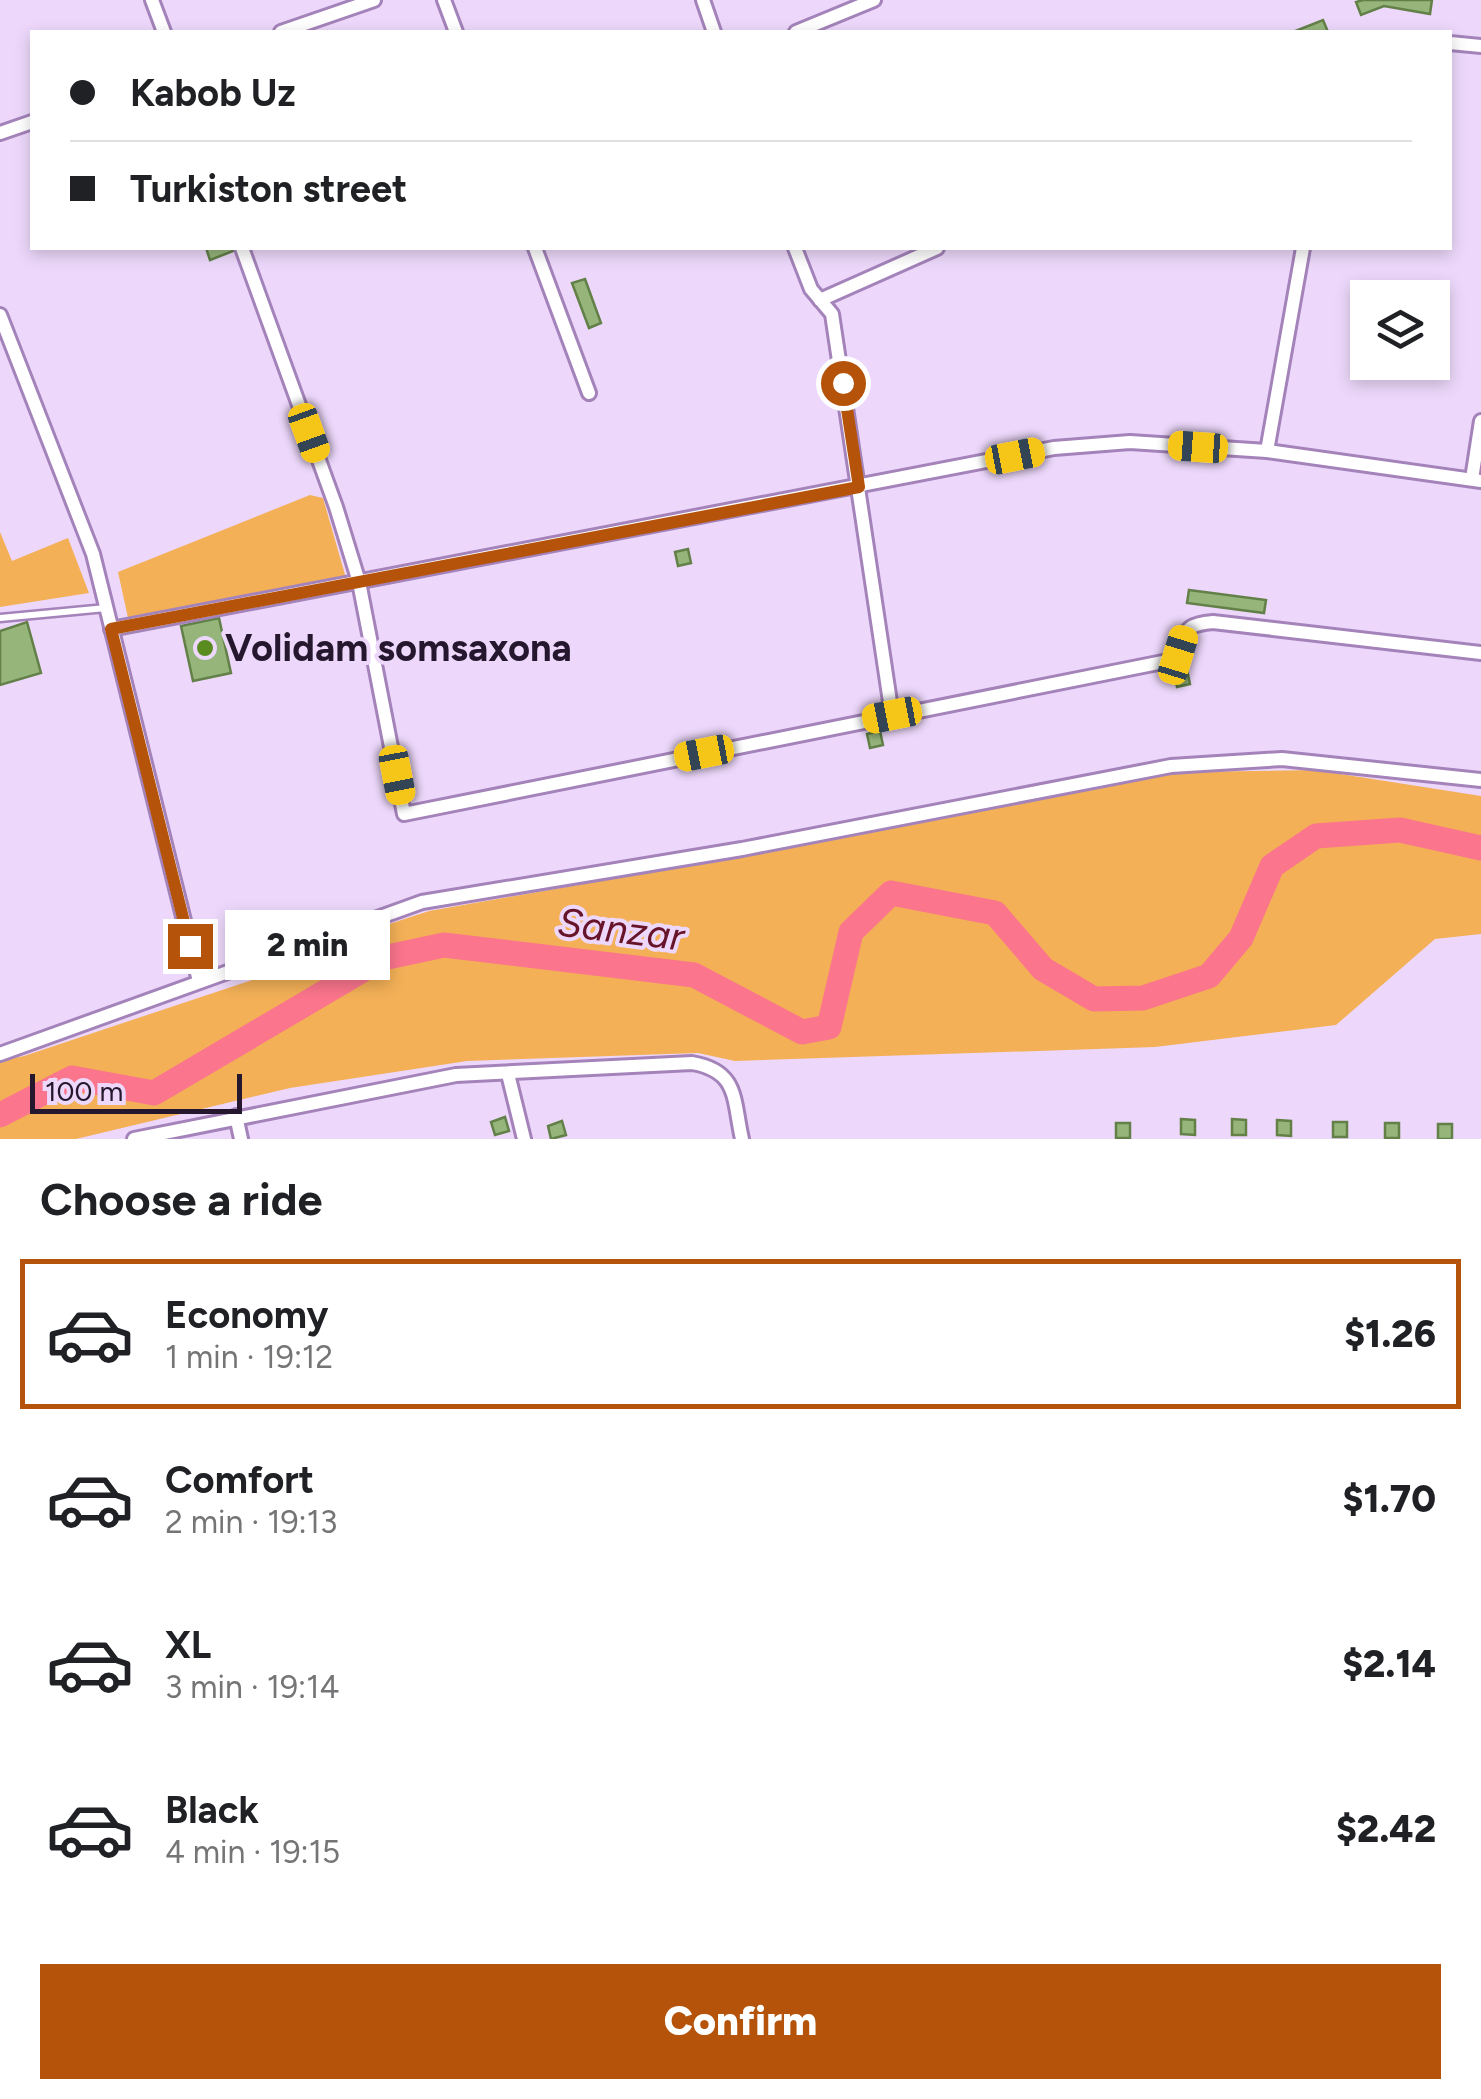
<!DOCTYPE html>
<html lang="en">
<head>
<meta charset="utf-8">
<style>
	body { margin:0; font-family:Figtree,sans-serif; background:#f6f6f6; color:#202124; height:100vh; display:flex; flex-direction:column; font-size:38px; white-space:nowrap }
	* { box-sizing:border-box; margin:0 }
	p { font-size:32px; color:#757577 }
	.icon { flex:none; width:55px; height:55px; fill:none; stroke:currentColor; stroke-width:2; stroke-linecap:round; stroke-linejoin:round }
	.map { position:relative; height:1139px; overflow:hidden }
	.drawer { display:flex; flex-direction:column; background:#fff; flex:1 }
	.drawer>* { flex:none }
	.banner { position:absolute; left:30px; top:30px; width:1422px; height:220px; border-radius:0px; box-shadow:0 5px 15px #0003; display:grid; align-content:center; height:220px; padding:0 40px; background:#fff }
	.buttons { position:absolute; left:1350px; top:280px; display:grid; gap:20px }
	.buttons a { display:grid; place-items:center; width:100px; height:100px; border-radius:0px; background:#fff; box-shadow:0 5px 15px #0003; font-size:50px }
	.scale { position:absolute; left:30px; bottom:25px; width:212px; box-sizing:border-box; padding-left:10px; border:5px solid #25182e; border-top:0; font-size:28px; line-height:35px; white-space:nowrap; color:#25182e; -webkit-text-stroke:8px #edd8fb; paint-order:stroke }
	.end { position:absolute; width:45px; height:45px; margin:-22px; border:12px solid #b45309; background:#fff; box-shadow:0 0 0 5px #fff }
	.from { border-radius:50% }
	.bubble { position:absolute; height:70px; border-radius:0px; background:#fff; box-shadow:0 5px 15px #0003; font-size:32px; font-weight:800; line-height:70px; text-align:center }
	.car { position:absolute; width:30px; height:60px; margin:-30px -15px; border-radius:12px; box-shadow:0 0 8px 2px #0007; background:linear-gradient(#f5c518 24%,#345 0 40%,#f5c518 0 76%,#345 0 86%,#f5c518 0) }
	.banner b { display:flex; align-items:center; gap:35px; height:95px; font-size:38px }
	.banner b+b { border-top:2px solid #e0e0e0 }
	.banner i { width:25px; height:25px; background:#202124 }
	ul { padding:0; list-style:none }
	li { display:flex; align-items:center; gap:30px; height:150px; margin:0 20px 15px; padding:0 20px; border:5px solid transparent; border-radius:0px }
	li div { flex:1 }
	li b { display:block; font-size:38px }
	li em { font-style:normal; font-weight:800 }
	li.selected { border-color:#b45309 }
	li>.icon { width:90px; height:90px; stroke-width:1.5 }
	h2 { padding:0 40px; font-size:45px; line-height:120px }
	.button { display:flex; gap:20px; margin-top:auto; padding:20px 40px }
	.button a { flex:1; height:115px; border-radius:0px; background:#b45309; color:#fff; font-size:40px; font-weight:800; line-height:115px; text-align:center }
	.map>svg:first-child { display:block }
	.green { fill:#f3b057 }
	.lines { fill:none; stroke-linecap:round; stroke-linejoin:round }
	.river { stroke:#fb758c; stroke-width:25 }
	.building { fill:#95b57b; stroke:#628048; stroke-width:2.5 }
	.service-casing { stroke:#a483ba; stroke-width:11 }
	.minor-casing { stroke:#a483ba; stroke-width:18 }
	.service { stroke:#fff; stroke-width:6 }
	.minor { stroke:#fff; stroke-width:12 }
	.route { stroke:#b45309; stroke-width:12 }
	.poi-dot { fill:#5b8c21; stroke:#edd8fb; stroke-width:4 }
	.labels { text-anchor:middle; stroke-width:8; stroke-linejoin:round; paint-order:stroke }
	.poi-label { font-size:38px; font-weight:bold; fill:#25182e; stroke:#edd8fb; text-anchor:start }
	.water-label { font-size:40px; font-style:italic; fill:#671329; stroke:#edd8fb }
</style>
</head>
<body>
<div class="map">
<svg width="1481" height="1139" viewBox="0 0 1481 1139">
	<rect width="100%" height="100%" fill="#edd8fb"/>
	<g class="green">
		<path d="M310,495l13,3 23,80 -218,40 -10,-46z"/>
		<path d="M0,532l12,29 56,-23 21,55 -89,14z"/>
		<path d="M1315,770l166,26v138l-46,5 -99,86 -181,22 -420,14 -37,-8 -231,8 -177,27 -214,51h-76v-78l24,-5 237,-79v-4l67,-29 101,-33 359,-63 391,-76z"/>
	</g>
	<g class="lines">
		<path class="river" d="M0,1115l72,-37 82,15 229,-135 61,-13 250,30 108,57 27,-5 22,-95 40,-39 104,20 48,56 51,30 49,-1 66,-22 32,-38 31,-72 44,-30 84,-6 81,18"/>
	</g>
	<g class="building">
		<path d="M1363,0h69l-2,14 -46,-8 -23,9 -5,-13z"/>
		<path d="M1323,20l5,12h-35z"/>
		<path d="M206,248h26l1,3 -23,9z"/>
		<path d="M585,279l16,44 -12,5 -17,-45z"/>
		<path d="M688,549l3,14 -13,3 -3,-14z"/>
		<path d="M1189,590l77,10 -2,13 -77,-10z"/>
		<path d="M219,618l12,55 -38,8 -12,-55z"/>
		<path d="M27,622l14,51 -41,12v-54z"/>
		<path d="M1187,670l3,14 -13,3 -3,-14z"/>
		<path d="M880,731l3,14 -13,3 -3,-14z"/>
		<path d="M505,1117l4,14 -14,4 -4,-13z"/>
		<path d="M1181,1119l14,1v15l-14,-1z"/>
		<path d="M1232,1119l14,1v15h-14z"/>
		<path d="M1277,1120l14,1v15l-14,-1z"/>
		<path d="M562,1121l4,14 -15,4 -3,-13z"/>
		<rect x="1333" y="1122" width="14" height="15"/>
		<rect x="1116" y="1123" width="14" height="15"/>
		<rect x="1385" y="1123" width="14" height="15"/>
		<rect x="1438" y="1124" width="14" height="15"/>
	</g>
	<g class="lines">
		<defs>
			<path id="service" d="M0,618l106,-10"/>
			<g id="minor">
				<path d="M152,0l12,32"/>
				<path d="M444,0l12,32"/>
				<path d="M703,0l11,32"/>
				<path d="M281,32l93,-32"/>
				<path d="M796,32l78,-32"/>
				<path d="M1450,43l31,3"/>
				<path d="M0,133l32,-11"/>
				<path d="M242,248l94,259 23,75 45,232 769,-154c17,-24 4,-35 40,-38l268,31"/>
				<path d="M535,248l54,145"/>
				<path d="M795,248l16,41 21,25 60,401"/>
				<path d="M820,300l117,-52"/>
				<path d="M0,315l93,239 106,427"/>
				<path d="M1267,451l36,-203"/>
				<path d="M1472,479l9,-58"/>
				<path d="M111,629l943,-181 76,-6 137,9 214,30"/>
				<path d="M0,1054l422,-152 320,-53 429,-83 111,-7 199,21"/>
				<path d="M508,1074l16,65"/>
				<path d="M236,1116l5,23"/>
				<path d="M134,1139l322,-64 236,-12c47,8 41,37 50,76"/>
			</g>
		</defs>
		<use href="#service" class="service-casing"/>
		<use href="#minor" class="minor-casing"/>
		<use href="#service" class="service"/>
		<use href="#minor" class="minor"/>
	</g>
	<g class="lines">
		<path class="route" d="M190,946l-79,-317 748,-142 -16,-104"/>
	</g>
	<circle class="poi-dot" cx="205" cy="648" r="10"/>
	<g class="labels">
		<g class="poi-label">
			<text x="225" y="661">Volidam somsaxona</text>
		</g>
		<g class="water-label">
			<text transform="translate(621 929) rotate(7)" y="14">Sanzar</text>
		</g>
	</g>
</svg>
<div class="buttons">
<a><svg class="icon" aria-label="layers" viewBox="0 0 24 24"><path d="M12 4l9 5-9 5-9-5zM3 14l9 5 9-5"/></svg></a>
</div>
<div class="scale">100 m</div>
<i class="end from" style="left:843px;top:383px"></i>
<i class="end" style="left:190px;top:946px"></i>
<div class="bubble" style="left:225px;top:910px;width:165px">2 min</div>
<i class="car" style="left:309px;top:433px;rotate:160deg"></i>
<i class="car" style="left:1198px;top:447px;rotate:274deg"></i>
<i class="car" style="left:1015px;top:456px;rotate:79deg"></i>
<i class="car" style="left:1178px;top:655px;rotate:17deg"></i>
<i class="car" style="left:892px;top:715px;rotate:259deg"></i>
<i class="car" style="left:704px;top:753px;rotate:259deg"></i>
<i class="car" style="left:397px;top:775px;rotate:169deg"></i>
<div class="banner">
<b><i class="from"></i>Kabob Uz</b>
<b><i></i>Turkiston street</b>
</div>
</div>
<section class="drawer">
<h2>Choose a ride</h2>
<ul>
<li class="selected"><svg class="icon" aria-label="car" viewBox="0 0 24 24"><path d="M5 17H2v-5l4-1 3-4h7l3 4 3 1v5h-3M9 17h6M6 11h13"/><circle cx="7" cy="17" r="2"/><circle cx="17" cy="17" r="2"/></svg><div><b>Economy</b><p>1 min · 19:12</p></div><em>$1.26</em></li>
<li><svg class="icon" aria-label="car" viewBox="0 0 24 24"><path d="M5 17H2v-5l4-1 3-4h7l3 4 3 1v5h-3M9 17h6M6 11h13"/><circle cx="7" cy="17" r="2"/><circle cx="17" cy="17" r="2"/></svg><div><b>Comfort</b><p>2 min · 19:13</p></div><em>$1.70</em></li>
<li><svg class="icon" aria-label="car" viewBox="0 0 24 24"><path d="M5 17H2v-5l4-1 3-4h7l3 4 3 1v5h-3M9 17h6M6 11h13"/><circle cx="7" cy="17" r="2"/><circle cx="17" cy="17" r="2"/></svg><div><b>XL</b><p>3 min · 19:14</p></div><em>$2.14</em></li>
<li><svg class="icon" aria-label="car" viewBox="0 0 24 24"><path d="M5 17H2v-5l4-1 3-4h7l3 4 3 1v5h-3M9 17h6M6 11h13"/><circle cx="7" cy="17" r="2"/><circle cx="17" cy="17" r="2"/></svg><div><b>Black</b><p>4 min · 19:15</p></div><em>$2.42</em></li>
</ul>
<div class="button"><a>Confirm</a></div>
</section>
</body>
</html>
